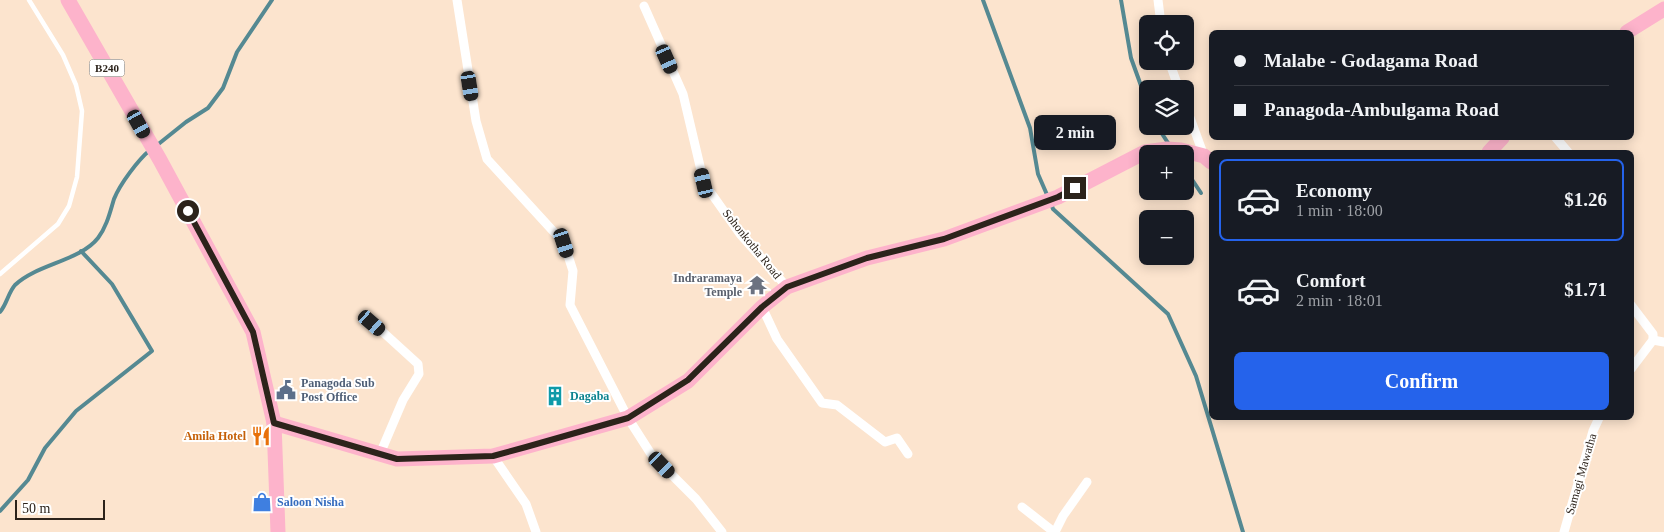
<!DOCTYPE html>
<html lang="en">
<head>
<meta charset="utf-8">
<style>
	body { margin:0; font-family:Georgia,serif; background:#20242c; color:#f1f3f6; height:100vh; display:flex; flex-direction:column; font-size:19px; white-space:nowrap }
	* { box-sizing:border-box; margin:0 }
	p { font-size:16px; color:#9ea1a6 }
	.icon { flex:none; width:28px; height:28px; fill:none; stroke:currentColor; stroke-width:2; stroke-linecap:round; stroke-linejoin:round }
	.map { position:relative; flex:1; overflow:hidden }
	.panel { position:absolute; left:1209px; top:150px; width:425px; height:270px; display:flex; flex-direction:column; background:#171b24; border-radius:8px; box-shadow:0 2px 12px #0003 }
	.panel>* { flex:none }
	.guide { position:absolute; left:1209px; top:30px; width:425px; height:110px; border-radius:8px; box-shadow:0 2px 12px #0003; display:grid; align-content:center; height:110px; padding:0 25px; background:#171b24 }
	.controls { position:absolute; left:1139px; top:15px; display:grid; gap:10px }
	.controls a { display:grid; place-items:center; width:55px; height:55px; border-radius:8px; background:#171b24; box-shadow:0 2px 12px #0003; font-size:25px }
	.scale { position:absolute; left:15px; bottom:12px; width:90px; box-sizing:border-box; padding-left:5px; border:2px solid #2c231b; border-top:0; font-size:14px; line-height:18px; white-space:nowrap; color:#2c231b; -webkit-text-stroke:4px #fff; paint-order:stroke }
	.end { position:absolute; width:22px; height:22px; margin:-11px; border:6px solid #2c231b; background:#fff; box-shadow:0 0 0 2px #fff }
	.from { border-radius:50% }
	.bubble { position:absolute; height:35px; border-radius:8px; background:#171b24; box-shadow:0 2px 12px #0003; font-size:16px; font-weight:600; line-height:35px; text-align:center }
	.car { position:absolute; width:15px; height:30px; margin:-15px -8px; border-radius:6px; box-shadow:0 0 4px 1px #0007; background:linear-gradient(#222 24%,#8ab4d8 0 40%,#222 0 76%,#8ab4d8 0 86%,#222 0) }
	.guide b { display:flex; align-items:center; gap:18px; height:48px; font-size:19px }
	.guide b+b { border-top:1px solid #363941 }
	.guide i { width:12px; height:12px; background:#f1f3f6 }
	ul { padding:9px 0 0; list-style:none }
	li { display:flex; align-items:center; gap:15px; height:82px; margin:0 10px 8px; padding:0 15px; border:2px solid transparent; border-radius:8px }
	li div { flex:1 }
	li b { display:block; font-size:19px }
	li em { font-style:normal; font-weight:600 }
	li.on { border-color:#2563eb }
	li>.icon { width:45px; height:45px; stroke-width:1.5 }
	.button { display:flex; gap:10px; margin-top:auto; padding:10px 25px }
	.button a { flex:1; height:58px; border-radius:8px; background:#2563eb; color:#fff; font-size:20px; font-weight:600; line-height:58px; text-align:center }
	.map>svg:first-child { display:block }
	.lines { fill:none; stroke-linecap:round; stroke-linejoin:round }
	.stream { stroke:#558992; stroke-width:4 }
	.lane { stroke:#fff; stroke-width:4.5 }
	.street { stroke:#fff; stroke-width:9 }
	.primary { stroke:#fdb3cb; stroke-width:15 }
	.route { stroke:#2c231b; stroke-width:6 }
	.labels { text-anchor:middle; stroke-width:4; stroke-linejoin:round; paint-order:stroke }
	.shield { fill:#fff; stroke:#6b655f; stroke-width:1 }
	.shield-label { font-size:11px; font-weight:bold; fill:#2c231b }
	.street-label { font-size:12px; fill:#2c231b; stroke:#fff }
	.worship-label { font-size:12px; font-weight:bold; fill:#5b616d; stroke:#fff; text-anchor:end }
	.service-label { font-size:12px; font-weight:bold; fill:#4e5e75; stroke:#fff; text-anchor:start }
	.culture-label { font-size:12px; font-weight:bold; fill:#0d838f; stroke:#fff; text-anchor:start }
	.food-label { font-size:12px; font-weight:bold; fill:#c56008; stroke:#fff; text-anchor:end }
	.shop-label { font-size:12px; font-weight:bold; fill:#366cbe; stroke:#fff; text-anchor:start }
</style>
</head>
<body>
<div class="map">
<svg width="1664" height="532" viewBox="0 0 1664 532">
	<rect width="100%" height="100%" fill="#fce4ce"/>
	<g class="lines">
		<g class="stream">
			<path d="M983,0l47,128 8,46 10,23"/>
			<path d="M1121,0l10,58 17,47"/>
			<path d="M1157,126l13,20"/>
			<path d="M156,146l30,-24 22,-14 15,-20 14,-36 35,-52"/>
			<path d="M1185,169l16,24"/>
			<path d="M1051,203l2,6 115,105 28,62 47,156"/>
			<path d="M0,312c7,-8 8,-19 15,-27 22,-21 65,-24 83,-47 9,-12 12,-26 16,-39 6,-15 24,-39 36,-49"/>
			<path d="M0,511l28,-31 17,-32 31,-37 76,-60 -40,-67 -31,-33"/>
		</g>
		<path class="lane" d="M0,274l58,-50 11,-18 8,-29 5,-66 -6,-26 -13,-30 -34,-55"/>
		<g class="street">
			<path d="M457,0l19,121 11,38 77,84 9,28 -3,34 58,113 23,36 45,45 26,33"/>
			<path d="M1158,0l3,24"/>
			<path d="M644,6l39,88 21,89 36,51 47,53"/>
			<path d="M1169,61l10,28"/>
			<path d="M1185,104l19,52"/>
			<path d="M1556,138l12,14"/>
			<path d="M1631,305l22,29v6l-22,29"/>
			<path d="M762,307l15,32 45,64 15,2 48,37 12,-4 11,16"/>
			<path d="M373,323l45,41 1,10 -16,26 -23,54"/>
			<path d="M1653,340l11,2"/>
			<path d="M493,456l33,48 10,28"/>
			<path d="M1022,507l32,25"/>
			<path d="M1055,532l8,-16 24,-34"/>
			<path d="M1564,532l29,-101 6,-13"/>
		</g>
		<g class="primary">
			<path d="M68,0l92,160 93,172 21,91 4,109"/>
			<path d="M1627,32l37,-23"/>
			<path d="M1489,152l13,-14"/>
			<path d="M274,423l123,36 96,-3 135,-38 60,-37 74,-74 25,-20 80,-29 77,-19 114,-42 87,-45 22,-3 14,1 23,6 7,6"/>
		</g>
	</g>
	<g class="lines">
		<path class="route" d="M188,211l65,121 21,91 123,36 96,-3 33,-9 102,-29 60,-38 74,-73 25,-20 80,-29 77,-19 114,-42 17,-9"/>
	</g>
	<defs>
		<symbol id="temple-bare" viewBox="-9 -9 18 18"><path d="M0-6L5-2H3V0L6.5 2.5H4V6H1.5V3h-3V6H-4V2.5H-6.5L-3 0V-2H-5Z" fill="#6b7280" stroke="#fff" stroke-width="2.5" paint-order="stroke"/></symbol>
		<symbol id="civic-bare" viewBox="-9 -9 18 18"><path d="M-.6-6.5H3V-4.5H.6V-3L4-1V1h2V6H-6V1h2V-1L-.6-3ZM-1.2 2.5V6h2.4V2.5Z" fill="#5c6f8a" stroke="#fff" stroke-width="2.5" paint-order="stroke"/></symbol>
		<symbol id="building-bare" viewBox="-9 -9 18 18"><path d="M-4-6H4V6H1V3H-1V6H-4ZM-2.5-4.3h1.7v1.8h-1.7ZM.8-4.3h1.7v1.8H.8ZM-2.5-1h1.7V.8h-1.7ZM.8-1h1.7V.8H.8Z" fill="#0f9aa8" stroke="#fff" stroke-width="2.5" paint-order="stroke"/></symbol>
		<symbol id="restaurant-bare" viewBox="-9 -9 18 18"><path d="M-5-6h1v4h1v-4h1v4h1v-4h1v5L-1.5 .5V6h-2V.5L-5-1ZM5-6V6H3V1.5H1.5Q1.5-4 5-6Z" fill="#e8710a" stroke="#fff" stroke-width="2.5" paint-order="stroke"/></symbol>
		<symbol id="shop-bare" viewBox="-9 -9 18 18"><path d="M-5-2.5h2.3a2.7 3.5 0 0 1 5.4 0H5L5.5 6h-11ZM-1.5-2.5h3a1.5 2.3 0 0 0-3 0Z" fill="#3f7fe0" stroke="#fff" stroke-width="2.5" paint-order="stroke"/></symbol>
	</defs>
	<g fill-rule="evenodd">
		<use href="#temple-bare" x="743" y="271" width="28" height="28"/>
		<use href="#civic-bare" x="272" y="376" width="28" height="28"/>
		<use href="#building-bare" x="541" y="382" width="28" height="28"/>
		<use href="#restaurant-bare" x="247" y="422" width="28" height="28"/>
		<use href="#shop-bare" x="248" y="488" width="28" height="28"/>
	</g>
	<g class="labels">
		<rect class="shield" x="89.5" y="59.5" width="35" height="17" rx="4"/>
		<g class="shield-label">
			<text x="107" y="72">B240</text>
		</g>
		<g class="street-label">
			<text transform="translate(752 244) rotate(51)" y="4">Sohonkotha Road</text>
			<text transform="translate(1581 474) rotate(-74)" y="4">Samagi Mawatha</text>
		</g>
		<g class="worship-label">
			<text x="742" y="282">Indraramaya<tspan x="742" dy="14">Temple</tspan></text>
		</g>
		<g class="service-label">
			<text x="301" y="387">Panagoda Sub<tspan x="301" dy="14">Post Office</tspan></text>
		</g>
		<g class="culture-label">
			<text x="570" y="400">Dagaba</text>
		</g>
		<g class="food-label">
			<text x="246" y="440">Amila Hotel</text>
		</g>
		<g class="shop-label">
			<text x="277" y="506">Saloon Nisha</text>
		</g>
	</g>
</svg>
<div class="controls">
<a><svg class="icon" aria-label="locate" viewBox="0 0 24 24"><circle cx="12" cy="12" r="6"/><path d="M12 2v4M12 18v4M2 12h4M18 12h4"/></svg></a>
<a><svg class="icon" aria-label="layers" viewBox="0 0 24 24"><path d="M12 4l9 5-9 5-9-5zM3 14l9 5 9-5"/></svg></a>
<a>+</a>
<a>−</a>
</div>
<div class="scale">50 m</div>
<i class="end from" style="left:188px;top:211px"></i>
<i class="end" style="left:1075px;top:188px"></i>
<div class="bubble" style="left:1034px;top:115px;width:82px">2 min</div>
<i class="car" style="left:667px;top:59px;rotate:156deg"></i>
<i class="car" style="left:470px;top:86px;rotate:171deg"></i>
<i class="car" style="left:139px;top:124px;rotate:151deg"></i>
<i class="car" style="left:704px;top:183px;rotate:347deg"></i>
<i class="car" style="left:564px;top:243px;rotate:162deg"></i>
<i class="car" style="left:372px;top:323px;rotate:131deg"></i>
<i class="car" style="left:662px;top:465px;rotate:136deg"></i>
<div class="guide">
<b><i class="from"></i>Malabe - Godagama Road</b>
<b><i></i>Panagoda-Ambulgama Road</b>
</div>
<section class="panel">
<ul>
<li class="on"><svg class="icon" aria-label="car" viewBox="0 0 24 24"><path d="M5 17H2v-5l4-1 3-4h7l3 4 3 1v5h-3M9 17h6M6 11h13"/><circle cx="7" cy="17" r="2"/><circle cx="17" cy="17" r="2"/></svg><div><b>Economy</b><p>1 min · 18:00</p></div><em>$1.26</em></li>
<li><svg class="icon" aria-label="car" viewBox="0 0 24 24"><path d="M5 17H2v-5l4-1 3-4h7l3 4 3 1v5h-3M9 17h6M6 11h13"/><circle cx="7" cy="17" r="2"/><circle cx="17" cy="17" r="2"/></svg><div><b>Comfort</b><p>2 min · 18:01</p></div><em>$1.71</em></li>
</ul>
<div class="button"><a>Confirm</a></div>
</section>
</div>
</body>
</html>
